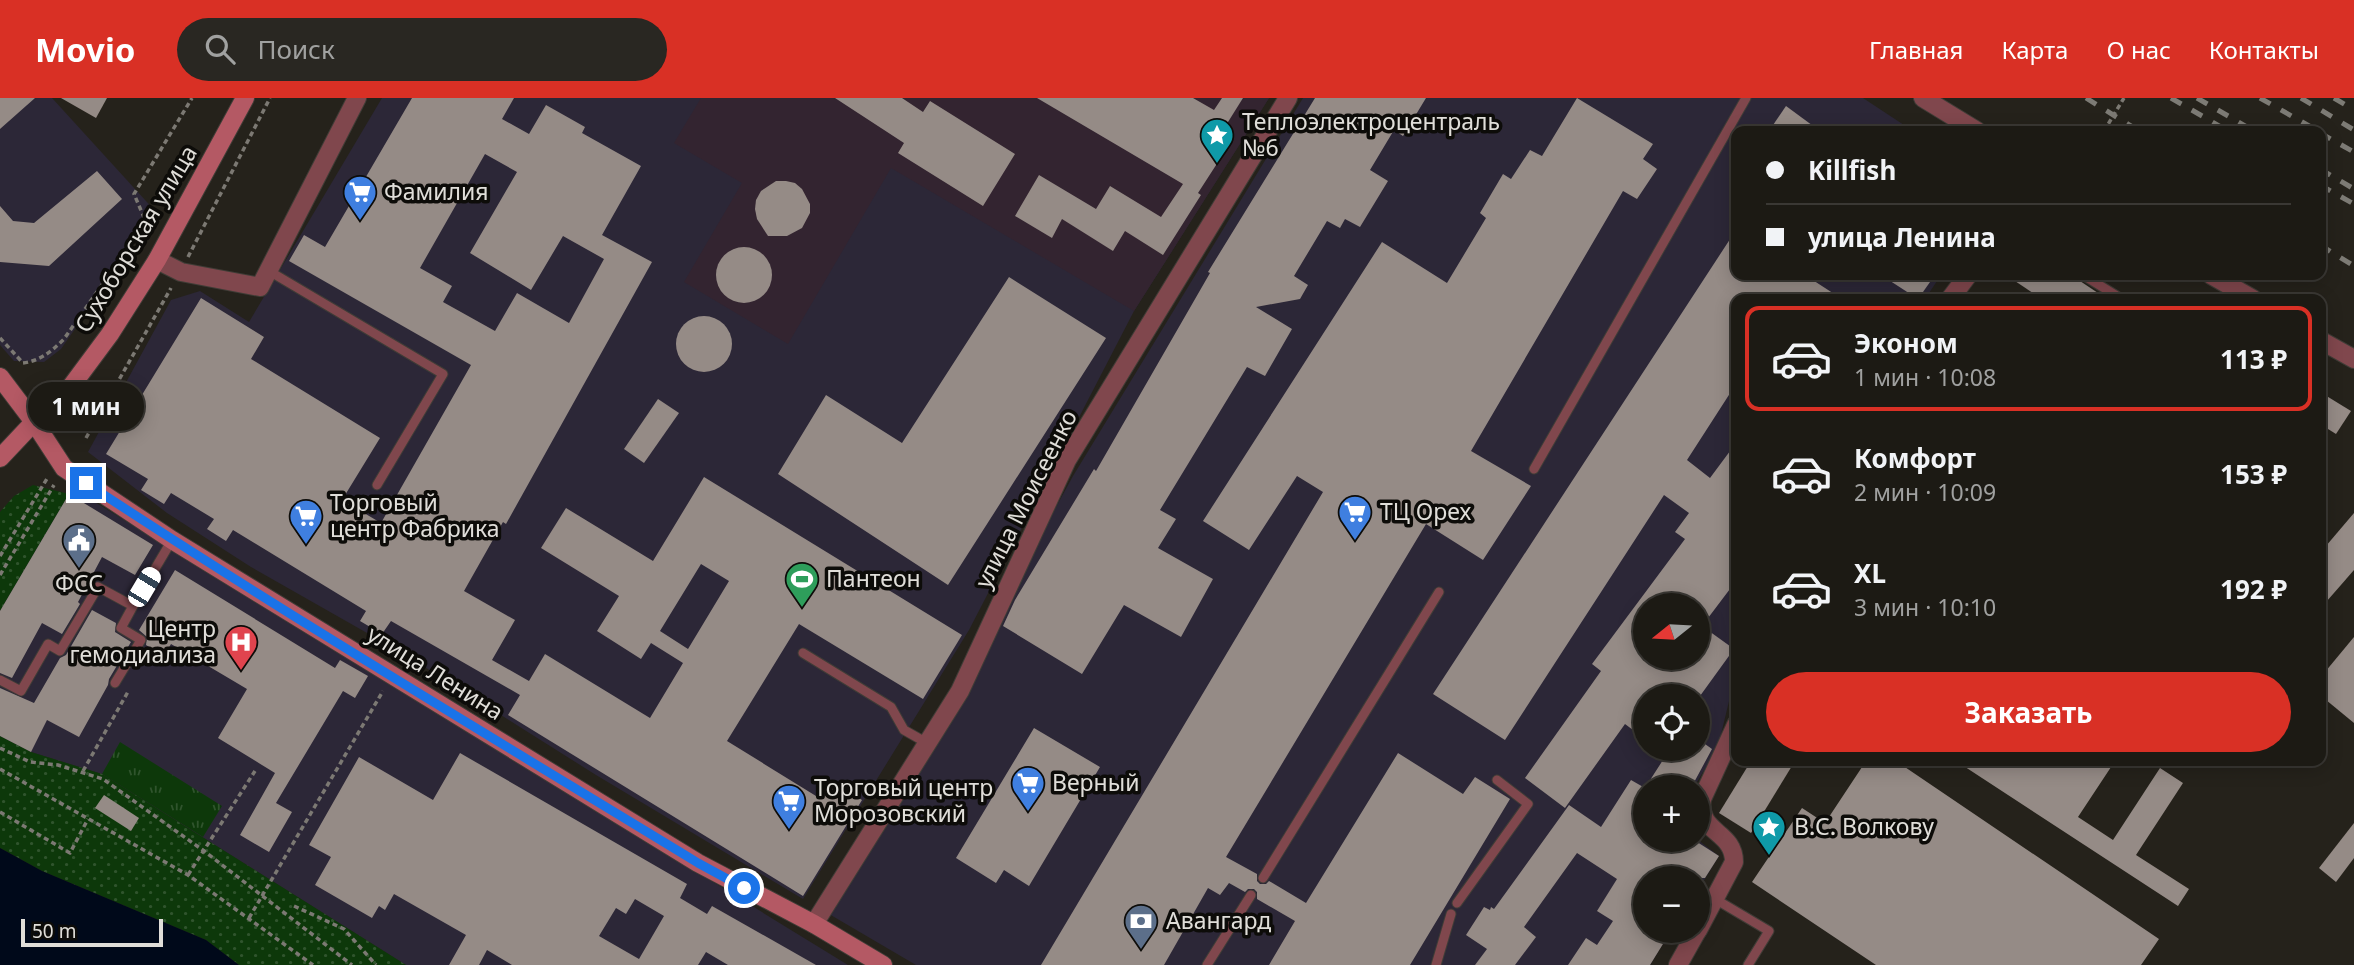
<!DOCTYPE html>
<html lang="ru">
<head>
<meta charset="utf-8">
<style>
	body { margin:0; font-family:"Noto Sans",sans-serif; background:#292722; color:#f1f3f6; height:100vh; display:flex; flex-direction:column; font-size:26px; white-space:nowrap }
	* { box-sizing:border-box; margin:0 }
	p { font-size:23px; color:#a0a1a0 }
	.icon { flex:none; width:38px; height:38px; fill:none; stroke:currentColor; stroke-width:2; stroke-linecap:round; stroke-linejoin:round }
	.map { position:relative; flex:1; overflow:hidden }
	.details { position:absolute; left:1731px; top:196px; width:595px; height:472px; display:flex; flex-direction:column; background:#1c1a14; border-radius:14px; box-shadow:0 4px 18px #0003,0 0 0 2px #3a3834 }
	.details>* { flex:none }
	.hud { position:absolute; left:1731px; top:28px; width:595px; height:154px; border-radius:14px; box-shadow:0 4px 18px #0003,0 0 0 2px #3a3834; display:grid; align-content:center; height:154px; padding:0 35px; background:#1c1a14 }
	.needle { width:46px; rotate:252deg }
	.fabs { position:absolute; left:1633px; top:495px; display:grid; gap:14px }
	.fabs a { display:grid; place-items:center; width:77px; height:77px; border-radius:50%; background:#1c1a14; box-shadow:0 4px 18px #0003,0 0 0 2px #3a3834; font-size:35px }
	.scale { position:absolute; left:21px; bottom:18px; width:142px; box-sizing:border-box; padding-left:7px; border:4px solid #e0ded9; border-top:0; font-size:19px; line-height:24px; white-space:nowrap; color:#e0ded9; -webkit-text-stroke:5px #0d0c09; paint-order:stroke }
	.end { position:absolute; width:32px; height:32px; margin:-16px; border:9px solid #1a73e8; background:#fff; box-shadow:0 0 0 4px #fff }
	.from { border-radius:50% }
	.bubble { position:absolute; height:49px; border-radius:24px; background:#1c1a14; box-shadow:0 4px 18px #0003,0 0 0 2px #3a3834; font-size:23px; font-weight:700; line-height:49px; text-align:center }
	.car { position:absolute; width:21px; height:42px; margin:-21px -10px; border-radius:9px; box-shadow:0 0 5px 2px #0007; background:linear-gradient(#fff 24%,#345 0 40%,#fff 0 76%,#345 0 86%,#fff 0) }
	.hud b { display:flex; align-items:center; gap:24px; height:66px; font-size:26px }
	.hud b+b { border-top:2px solid #3a3834 }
	.hud i { width:18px; height:18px; background:#f1f3f6 }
	ul { padding:12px 0 0; list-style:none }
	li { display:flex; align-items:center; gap:21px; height:105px; margin:0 14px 10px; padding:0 21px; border:4px solid transparent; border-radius:14px }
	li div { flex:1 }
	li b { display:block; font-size:26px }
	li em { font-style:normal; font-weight:700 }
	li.active { border-color:#d93025 }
	li>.icon { width:63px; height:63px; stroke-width:1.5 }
	.button { display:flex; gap:14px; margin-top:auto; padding:14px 35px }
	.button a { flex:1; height:80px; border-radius:42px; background:#d93025; color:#fff; font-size:28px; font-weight:700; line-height:80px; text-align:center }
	header { display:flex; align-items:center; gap:42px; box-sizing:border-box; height:98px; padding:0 35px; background:#d93025; color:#fff }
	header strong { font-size:33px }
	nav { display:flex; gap:38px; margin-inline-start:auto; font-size:24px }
	.search { width:490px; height:63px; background:#292722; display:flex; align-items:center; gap:18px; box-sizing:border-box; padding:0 24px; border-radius:38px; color:#a0a1a0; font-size:26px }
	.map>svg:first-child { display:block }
	.commercial { fill:#2c2737; fill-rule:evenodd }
	.industrial { fill:#332430 }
	.grass { fill:url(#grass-tufts) }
	.park { fill:url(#park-dots) }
	.water { fill:#00091a }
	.building { fill:#958b86; fill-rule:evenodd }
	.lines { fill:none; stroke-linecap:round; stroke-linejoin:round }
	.lane-casing { stroke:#3f3c36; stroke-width:11 }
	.street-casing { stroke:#3f3c36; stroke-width:20 }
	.secondary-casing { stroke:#3f3c36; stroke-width:20 }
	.path { stroke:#7c7973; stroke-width:3.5; stroke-dasharray:5 3.5; stroke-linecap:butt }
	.lane { stroke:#80474d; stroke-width:9 }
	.street { stroke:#80474d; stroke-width:18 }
	.secondary { stroke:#b45964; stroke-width:18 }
	.rail { stroke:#7d7b75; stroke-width:5; stroke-dasharray:12 12; stroke-linecap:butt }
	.path-bridge { stroke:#7c7973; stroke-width:3.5; stroke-dasharray:5 3.5; stroke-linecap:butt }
	.route { stroke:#1a73e8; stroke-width:9 }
	.labels { text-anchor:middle; stroke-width:7; stroke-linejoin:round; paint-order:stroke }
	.poi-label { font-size:23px; fill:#e0ded9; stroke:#0d0c09; text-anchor:start }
	.street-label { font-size:23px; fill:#e0ded9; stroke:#0d0c09 }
</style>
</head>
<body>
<header>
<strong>Movio</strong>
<div class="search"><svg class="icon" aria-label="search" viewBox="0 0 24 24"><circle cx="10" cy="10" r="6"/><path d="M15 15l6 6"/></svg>Поиск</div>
<nav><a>Главная</a><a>Карта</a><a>О нас</a><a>Контакты</a></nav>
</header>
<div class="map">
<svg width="2354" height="867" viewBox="0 0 2354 867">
	<defs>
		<pattern id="grass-tufts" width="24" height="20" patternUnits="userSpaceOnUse" patternTransform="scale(1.75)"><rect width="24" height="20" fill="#0d380a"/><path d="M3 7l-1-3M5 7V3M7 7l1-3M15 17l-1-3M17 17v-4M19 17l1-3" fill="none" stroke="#30542d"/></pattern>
		<pattern id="park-dots" width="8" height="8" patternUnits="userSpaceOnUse" patternTransform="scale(1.75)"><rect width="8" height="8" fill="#0d380a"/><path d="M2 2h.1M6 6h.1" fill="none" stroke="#30542d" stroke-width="1.8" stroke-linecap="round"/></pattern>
	</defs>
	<rect width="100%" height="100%" fill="#25221b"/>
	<g class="commercial">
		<path d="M0,0h52l104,114 -95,137 -17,13 -30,-1 -14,-16z"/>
		<path d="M382,0h887l-135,213 -165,319 -166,269 -207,-124 -192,-121 -153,-87 -84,-54 -79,-61 83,-152 29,-9 49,31z"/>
		<path d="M1303,0h560l50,33h-177v144h205l-16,24h-189v373l-18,75 -24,40 -49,1v52h53l21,16 -21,34v-12h-53v53h26l-21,34h-734l-87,-51 98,-171 146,-267zM1645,508h53v52h-53zM1645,598h53v53h-53z"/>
		<path d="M72,390l83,51 693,426h-442l-304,-191 -71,-22 -31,-16v-125z"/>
	</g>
	<path class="industrial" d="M701,0h568l-135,213 -243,-143 -103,176 -104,-62 58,-99 -68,-40z"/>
	<path class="grass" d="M120,644l102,64 -19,31 -101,-63z"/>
	<g class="park">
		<path d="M33,387l36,9 -69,117v-99l14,-16z"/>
		<path d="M0,638l31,16 71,22 304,191h-167l-33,-25 -164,-69 -42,-23z"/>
	</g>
	<path class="water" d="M0,750l42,23 164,69 33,25h-239z"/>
	<g class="building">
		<path d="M0,0h35l-35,31z"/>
		<path d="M61,0h46l-11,20z"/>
		<path d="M412,0h102l-12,21 27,15 17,-29 39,22 -3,6 59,33 -39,69 50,27 -146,262 -3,-2 -39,69 51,29 -23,40 37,21 16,-27 105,64 33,-55 -32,-20 -10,16 -44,-28 22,-35 -78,-48 25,-40 87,53 51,-84 258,158 -39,64 -124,-75 -72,117 89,55 11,-18 35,22 -59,96 -295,-181 12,-20 -129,-74 -9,13 -22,-13 6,-10 -133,-81 -7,11 -19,-12 7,-10 -43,-26 -7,11 -23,-14 7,-11 -42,-25 95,-156 63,39 -13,22 129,79 -38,62 39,23 90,-158 -182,-104 15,-26 21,12zM485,56l32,18 -47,81 61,37 32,-54 41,23 -35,64 -52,-30 -22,38 -52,-29 9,-16 -32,-18zM701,466l28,17 -41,68 -28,-18z"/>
		<path d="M835,0h67l21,14 7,-11 85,53 -32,52 -85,-53 6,-10z"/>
		<path d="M1037,0h156l21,12 8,-12h21l-25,40 11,7 -31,48 3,2 -38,60 -38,-24 -12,20 -51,-32 -10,19 -37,-22 24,-41 57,34 14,-23 51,31 22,-33z"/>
		<path d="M1315,0h111l-23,38 -9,-6 -24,40 18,11 -28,46 -15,-8 -5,9 -13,-7 -33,55 14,9 -8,14 -44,8 36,22 -27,47 -18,-9 -87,143 16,9 -18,29 55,31 -32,58 -57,-32 -42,69 -79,-48 12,-26 79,-131 2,2 114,-198 -2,-1z"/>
		<path d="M1577,0l76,46 -10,15 14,10 -20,30 -14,-8 -152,260 60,35 -48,74 -57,-36 -200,333 31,17v7l3,3h6l3,-3 37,22 92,-150 65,41 12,-17 35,22 -100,166h-141l26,-44 -38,-22v-7l-3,-3h-6l-3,3 -16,-9 -9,12 -12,-7 -44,77h-123l282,-473 -26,-16 -48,74 -46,-29 179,-279 65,41 39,-65 -6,-5 23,-39 8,5 19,-29 12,6z"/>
		<path d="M1786,8l34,25h-51z"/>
		<path d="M97,73l25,28 -73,67 -49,-4v-56l13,15 21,2z"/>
		<path d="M776,83h10l9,2 7,6 8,15v9l-8,15 -15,8h-19l-11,-17 -2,-10 1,-9 5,-9z"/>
		<path d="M1736,132v45h69l37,24h-106v85l-49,76 23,18 26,-35v138l-34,45 32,23 -34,47h-55v43l-20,-15 -60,84 -40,-30 76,-107 -9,-7 93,-125 -10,-7 14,-19 -25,-18 -159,245 -72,-46zM1645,508h53v52h-53z"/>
		<circle cx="744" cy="177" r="28"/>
		<path d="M1881,177h54l-17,24z"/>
		<path d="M2006,177h65l36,24h-65z"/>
		<path d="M1009,179l97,61 -158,247 -170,-111 48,-79 76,48z"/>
		<circle cx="704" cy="246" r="28"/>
		<path d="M2320,294l31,19 -15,23 -16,-10z"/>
		<path d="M658,301l21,14 -35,50 -20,-14z"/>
		<path d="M69,396l84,51 -18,30 -33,-18 -24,45 2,2 -18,30 -20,-11 -30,55 -12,-5v-62z"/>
		<path d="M2354,415v57l-34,39v-56z"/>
		<path d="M175,472l160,98 5,-8 28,16 -13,22 -12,-7 -67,112 16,9 -23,40 -29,-17 35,-62 -57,-35 29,-49 -76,-45 -7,12 -18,-11 1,-8 -8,-7z"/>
		<path d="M92,512l24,13 -1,9 16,10 -22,37 -1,6 -29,52 -32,-17 -16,32 -31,-16v-48l34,15 26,-45 6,-3z"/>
		<path d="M2354,539v86l-34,-28v-17z"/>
		<path d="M1034,630l66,39 -71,119 -25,-16 -8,13 -40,-25z"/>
		<path d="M1698,641l14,10 -21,39h-46l25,-39h28z"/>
		<path d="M460,655l227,131 -7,14 27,16 5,-8 104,59h-88l-22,-13 -8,13h-186l-25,-15 -8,15h-30l17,-30 -72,-41 -9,16 -6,-4 -7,12 -57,-33 16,-28 -22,-12 50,-88 74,43zM635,801l29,17 -25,43 -40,-23 17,-28 10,6z"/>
		<path d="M1751,663h44l-44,72 -32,-20z"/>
		<path d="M1866,663h30l263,178 -18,26h-265l-124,-83 50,-74 23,15z"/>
		<path d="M1956,663h159l-37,56 35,23 47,-72 23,15 -47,72 53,34 -11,17z"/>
		<path d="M1631,682l14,8v52h49l25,16 -14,22h-60v53h26l-21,34h-82l18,-27 11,7 16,-24 -16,-10 20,-32 -40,-26 -53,74 12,10 -21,28h-40l12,-16 -21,-14 18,-28 6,3 1,-3 3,2 75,-104 32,22z"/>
		<path d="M104,697l35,23 -8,13 -36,-23z"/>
		<path d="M2354,725v35l-18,24 -17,-14z"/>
	</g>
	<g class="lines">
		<defs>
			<g id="lane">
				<path d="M269,173l174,103 -66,111"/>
				<path d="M2083,177l34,21"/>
				<path d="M1534,371l212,-371"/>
				<path d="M803,555l88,54 13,23 23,13"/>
				<path d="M0,582l21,11 27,-47 12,7 38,-64 35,19 39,-66"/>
				<path d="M115,585l26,-43 -20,-12 12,-22"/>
				<path d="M1263,780l176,-286"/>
				<path d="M1715,801l54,32 -21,34"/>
				<path d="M1457,805l71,-99 -31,-24"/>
				<path d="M1207,867l44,-70"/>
				<path d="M1436,867l15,-51"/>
			</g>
			<g id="street">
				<path d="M1923,0l54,33"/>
				<path d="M157,162l24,12 79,15 97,-189"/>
				<path d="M2211,177l42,24"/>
				<path d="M1950,201l18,-24"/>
				<path d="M2320,242l34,19"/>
				<path d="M814,826l146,-233 107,-231 221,-362"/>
				<path d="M1698,832l36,-68c0,-32 -37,-28 -32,-63l34,-74"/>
				<path d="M1678,867l19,-34"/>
			</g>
			<g id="secondary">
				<path d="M0,279l34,45 30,46 108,72 526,323 116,61 69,41"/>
				<path d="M0,360l34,-36 30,-26 46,-62 47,-74 88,-162"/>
			</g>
		</defs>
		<use href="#lane" class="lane-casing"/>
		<use href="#street" class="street-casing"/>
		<use href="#secondary" class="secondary-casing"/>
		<g class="path">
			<path d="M188,159l82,-159"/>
			<path d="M0,240l23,25c17,-2 29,-12 41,-24l82,-117 -12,-28 58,-96"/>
			<path d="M86,340l85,-150"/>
			<path d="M0,458l48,-79"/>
			<path d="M0,477l54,-90"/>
			<path d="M0,650l30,14 28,3 45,14 101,72 148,114"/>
			<path d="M0,671l188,106 125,90"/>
			<path d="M83,673l46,-81"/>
			<path d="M0,714l70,41 18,-34"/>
			<path d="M188,777l67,-104"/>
			<path d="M294,808l50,23 32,36"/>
			<path d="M249,820l134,-227"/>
		</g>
		<use href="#lane" class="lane"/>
		<use href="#street" class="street"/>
		<use href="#secondary" class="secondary"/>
		<g class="rail">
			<path d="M2086,0l53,33"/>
			<path d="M2171,0l57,33"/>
			<path d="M2197,0l57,33"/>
			<path d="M2260,0l58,33"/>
			<path d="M2301,0l53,32"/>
			<path d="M2334,0l20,12"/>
			<path d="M2320,35l34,19"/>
			<path d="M2320,71l34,20"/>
			<path d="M2320,87l34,19"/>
			<path d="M2320,147l34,21"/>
		</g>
		<path class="path-bridge" d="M2104,33l20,-33"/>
	</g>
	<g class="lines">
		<path class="route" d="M86,385c200,132 407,255 612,380l46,25"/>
	</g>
	<defs>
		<symbol id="sight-pin" viewBox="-11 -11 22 30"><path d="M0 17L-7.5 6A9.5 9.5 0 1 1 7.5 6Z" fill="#0f9aa8" stroke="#0d0c09"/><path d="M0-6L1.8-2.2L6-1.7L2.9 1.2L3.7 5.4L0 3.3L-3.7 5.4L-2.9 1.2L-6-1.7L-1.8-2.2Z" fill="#fff"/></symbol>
		<symbol id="supermarket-pin" viewBox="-11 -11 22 30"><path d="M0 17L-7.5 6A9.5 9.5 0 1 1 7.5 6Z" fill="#3f7fe0" stroke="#0d0c09"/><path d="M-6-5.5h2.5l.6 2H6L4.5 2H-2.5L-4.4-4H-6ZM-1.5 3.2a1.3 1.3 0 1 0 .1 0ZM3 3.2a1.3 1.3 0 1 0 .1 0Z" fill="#fff"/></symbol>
		<symbol id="civic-pin" viewBox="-11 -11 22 30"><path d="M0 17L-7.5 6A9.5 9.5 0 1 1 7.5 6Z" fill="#5c6f8a" stroke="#0d0c09"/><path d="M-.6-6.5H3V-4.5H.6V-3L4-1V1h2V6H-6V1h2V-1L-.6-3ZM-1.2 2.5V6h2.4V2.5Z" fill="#fff"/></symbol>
		<symbol id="stadium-pin" viewBox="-11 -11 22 30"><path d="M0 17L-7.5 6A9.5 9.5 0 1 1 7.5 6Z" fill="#2e9e5b" stroke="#0d0c09"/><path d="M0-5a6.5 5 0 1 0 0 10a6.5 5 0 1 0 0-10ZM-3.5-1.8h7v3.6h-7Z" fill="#fff"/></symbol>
		<symbol id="hospital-pin" viewBox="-11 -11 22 30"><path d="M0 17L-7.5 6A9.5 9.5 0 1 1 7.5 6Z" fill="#e0444e" stroke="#0d0c09"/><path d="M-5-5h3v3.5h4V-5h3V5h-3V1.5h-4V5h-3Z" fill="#fff"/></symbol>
		<symbol id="bank-pin" viewBox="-11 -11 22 30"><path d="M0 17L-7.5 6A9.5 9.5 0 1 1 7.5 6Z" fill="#5c6f8a" stroke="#0d0c09"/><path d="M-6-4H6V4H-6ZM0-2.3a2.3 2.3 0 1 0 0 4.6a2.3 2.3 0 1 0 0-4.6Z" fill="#fff"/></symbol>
	</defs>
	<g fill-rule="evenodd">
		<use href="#sight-pin" x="1198" y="18" width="38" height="52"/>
		<use href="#supermarket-pin" x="341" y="75" width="38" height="52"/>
		<use href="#supermarket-pin" x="1336" y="395" width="38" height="52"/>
		<use href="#supermarket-pin" x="287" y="399" width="38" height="52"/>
		<use href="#civic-pin" x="60" y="423" width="38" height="52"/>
		<use href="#stadium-pin" x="783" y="462" width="38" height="52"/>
		<use href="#hospital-pin" x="222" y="525" width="38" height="52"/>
		<use href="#supermarket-pin" x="1009" y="666" width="38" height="52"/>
		<use href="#supermarket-pin" x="770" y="684" width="38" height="52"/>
		<use href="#sight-pin" x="1750" y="710" width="38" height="52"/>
		<use href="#bank-pin" x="1122" y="804" width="38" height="52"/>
	</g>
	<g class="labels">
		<g class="poi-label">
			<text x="1242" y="32">Теплоэлектроцентраль<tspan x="1242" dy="26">№6</tspan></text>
			<text x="384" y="102">Фамилия</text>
			<text x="330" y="413">Торговый<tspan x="330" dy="26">центр Фабрика</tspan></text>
			<text x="1380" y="422">ТЦ Орех</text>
			<text x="826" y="489">Пантеон</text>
			<text x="79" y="494" text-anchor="middle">ФСС</text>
			<text x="216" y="539" text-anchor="end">Центр<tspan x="216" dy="26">гемодиализа</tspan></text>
			<text x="1052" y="693">Верный</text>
			<text x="814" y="698">Торговый центр<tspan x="814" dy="26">Морозовский</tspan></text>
			<text x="1794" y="737">В.С. Волкову</text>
			<text x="1166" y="831">Авангард</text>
		</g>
		<g class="street-label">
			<text transform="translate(136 141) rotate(-59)" y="8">Сухоборская улица</text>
			<text transform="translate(1026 401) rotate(-63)" y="8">улица Моисеенко</text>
			<text transform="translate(435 575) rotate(32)" y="8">улица Ленина</text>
		</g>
	</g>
</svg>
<div class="fabs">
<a><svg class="needle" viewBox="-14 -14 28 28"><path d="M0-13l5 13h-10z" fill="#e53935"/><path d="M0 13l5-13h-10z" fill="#a0a1a0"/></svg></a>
<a><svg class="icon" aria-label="locate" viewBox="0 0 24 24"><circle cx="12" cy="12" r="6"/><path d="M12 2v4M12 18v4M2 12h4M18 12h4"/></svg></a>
<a>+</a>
<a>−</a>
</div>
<div class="scale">50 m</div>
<i class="end from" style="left:744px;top:790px"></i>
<i class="end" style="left:86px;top:385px"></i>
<div class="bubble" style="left:28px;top:284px;width:116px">1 мин</div>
<i class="car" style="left:144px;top:489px;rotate:31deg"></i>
<div class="hud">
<b><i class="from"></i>Killfish</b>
<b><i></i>улица Ленина</b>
</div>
<section class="details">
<ul>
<li class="active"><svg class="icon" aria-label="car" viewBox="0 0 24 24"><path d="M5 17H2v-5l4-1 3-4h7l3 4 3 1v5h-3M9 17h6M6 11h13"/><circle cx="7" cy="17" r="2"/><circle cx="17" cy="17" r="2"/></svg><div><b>Эконом</b><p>1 мин · 10:08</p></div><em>113 ₽</em></li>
<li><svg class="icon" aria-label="car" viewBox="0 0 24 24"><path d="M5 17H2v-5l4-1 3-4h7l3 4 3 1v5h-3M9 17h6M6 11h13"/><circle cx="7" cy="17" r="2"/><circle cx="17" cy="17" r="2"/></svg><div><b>Комфорт</b><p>2 мин · 10:09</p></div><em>153 ₽</em></li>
<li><svg class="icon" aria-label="car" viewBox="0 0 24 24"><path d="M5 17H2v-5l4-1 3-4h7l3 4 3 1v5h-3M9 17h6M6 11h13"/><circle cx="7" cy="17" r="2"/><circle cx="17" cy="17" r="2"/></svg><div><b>XL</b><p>3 мин · 10:10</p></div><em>192 ₽</em></li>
</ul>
<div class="button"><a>Заказать</a></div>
</section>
</div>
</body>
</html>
